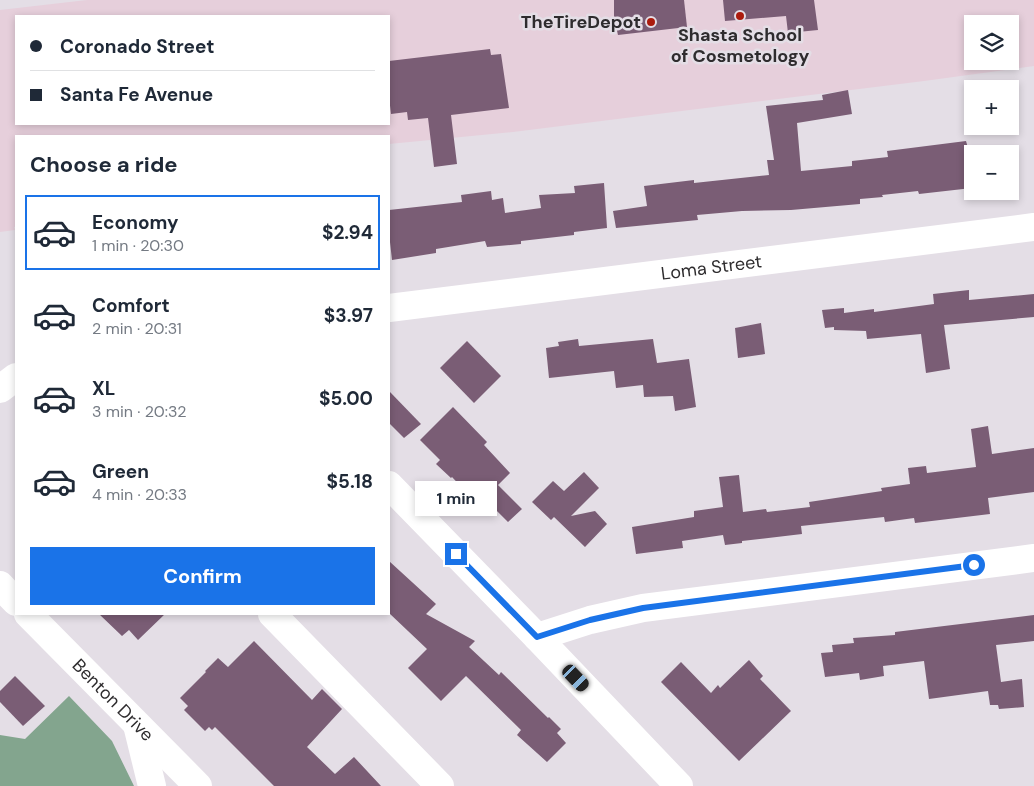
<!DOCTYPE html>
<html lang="en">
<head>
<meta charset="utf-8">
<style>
	body { margin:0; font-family:"DM Sans",sans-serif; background:#f2f2f3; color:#1f2937; height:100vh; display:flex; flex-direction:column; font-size:19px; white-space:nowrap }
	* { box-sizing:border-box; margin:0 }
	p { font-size:16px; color:#747a83 }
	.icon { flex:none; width:28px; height:28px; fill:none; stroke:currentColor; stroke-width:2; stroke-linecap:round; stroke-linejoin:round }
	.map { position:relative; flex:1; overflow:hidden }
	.side { position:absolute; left:15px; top:135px; width:375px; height:480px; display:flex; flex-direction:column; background:#fff; border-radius:0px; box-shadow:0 2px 8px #0003 }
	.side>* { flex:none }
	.top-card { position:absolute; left:15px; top:15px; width:375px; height:110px; border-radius:0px; box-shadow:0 2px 8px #0003; display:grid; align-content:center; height:110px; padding:0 15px; background:#fff }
	.tools { position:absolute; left:964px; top:15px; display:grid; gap:10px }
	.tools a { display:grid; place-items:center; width:55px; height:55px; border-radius:0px; background:#fff; box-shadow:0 2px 8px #0003; font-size:25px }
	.end { position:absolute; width:22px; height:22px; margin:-11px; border:6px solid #1a73e8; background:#fff; box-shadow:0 0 0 2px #fff }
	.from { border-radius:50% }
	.bubble { position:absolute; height:35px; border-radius:0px; background:#fff; box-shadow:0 2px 8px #0003; font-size:16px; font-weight:700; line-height:35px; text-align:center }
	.car { position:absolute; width:15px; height:30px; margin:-15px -8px; border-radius:6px; box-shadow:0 0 4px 1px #0007; background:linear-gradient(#222 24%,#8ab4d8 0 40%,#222 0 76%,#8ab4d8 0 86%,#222 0) }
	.top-card b { display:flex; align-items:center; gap:18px; height:48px; font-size:19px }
	.top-card b+b { border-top:1px solid #e0e1e3 }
	.top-card i { width:12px; height:12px; background:#1f2937 }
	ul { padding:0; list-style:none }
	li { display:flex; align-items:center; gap:15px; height:75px; margin:0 10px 8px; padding:0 5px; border:2px solid transparent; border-radius:0px }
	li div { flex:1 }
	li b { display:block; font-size:19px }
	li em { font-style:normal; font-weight:700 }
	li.active { border-color:#1a73e8 }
	li>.icon { width:45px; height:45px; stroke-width:1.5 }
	h2 { padding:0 15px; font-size:22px; line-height:60px }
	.primary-button { display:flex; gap:10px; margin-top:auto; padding:10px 15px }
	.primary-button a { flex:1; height:58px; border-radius:0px; background:#1a73e8; color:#fff; font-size:20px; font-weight:700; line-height:58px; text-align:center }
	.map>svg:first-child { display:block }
	.commercial { fill:#e6cfdb; fill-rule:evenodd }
	.forest { fill:#83a58e }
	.building { fill:#7a5d75 }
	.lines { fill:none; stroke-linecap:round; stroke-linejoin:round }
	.minor { stroke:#fff; stroke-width:28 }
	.route { stroke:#1a73e8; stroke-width:6 }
	.poi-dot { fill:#ab1b0d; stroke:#e4dee6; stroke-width:2 }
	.labels { text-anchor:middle; stroke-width:5; stroke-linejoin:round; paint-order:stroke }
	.poi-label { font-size:18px; font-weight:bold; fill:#2e2c2e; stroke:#e4dee6; text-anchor:end }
	.street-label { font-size:18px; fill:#2e2c2e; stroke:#e4dee6 }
</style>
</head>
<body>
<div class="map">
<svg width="1034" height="786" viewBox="0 0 1034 786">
	<rect width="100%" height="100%" fill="#e4dee6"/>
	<path class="commercial" d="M87,0h947v66l-110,15 -411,51 -124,12v-8h-373v91h-2l1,3 -15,2v-222zM16,16h373v108h-373zM972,24h38v37h-38z"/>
	<path class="forest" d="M69,696l43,45 22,45h-134v-51l25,4z"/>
	<g class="building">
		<path d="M614,0h70l3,27 -69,8 -4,-18z"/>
		<path d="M723,0h91l4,30 -30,3 -2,-17 -61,5z"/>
		<path d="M490,49l1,6 10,-1 8,54 -58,7 6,49 -23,3 -6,-49 -20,2 -1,-8 -16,2 -2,-17v-36z"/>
		<path d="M848,90l4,24 -55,9 4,48 51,-5v-5l36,-4 -1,-6 79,-10 2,7h4v40l-53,6 -1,-3 -36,4 1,2 -23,2v5l-69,6 -49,1 -45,4 1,5 -82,8 -3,-17 34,-5 -3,-20 50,-6v3l75,-8 -2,-15h7l-8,-54 57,-6 -1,-5z"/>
		<path d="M604,183l3,45 -33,4v3l-53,6v3l-34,3 -2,-6 -49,8v4l-44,7 -3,-27v-23l73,-8 -1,-7 30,-4 1,9 11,-2 2,15 36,-5 -2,-13 36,-2 -1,-7z"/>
		<path d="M969,290v10l65,-6v23l-90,8 6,44 -24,4 -5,-39 -54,5 -1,-8 -32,-1v-3l-9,1 -3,-18 22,-2v5l30,-4v3l60,-8 -1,-10z"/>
		<path d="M761,323l4,31 -27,4 -3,-30z"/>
		<path d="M578,339l1,7 74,-7 4,24 32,-4 7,48 -21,4 -2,-15 -29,1 -1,-12 -27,3 -2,-17 -65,7 -3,-30 13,-2 -1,-4z"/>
		<path d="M467,341l34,35 -27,27 -34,-35z"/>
		<path d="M389,391l32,33 -17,14 -15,-15z"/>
		<path d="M453,407l34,35 -3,3 26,28 -12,12 24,24 -14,13 -16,-16 -7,6 -33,-35 -1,1 -15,-14 4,-4 -20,-20z"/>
		<path d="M988,426l4,28 42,-6v44l-46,6 2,16 -75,9 -1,-5 -29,4 -1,-5 -83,9 1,8 -60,7v2l-17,2 -2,-10 -41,6 1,7 -47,6 -4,-27 62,-10v-6l29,-4 -4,-30 20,-2 4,37 23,-3 1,3 43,-5 -1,-5 73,-11 -1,-3 29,-4 -2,-16 18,-2 1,7 49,-6 -5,-38z"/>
		<path d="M584,472l15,16 -28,28 24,-5 12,13 -22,23 -31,-30 -3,3 -19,-18 21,-21 11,10z"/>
		<path d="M389,561l47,43 -10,10 49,27 -6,6 30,28 2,-3 47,46 1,-1 12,12 -4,4 9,10 -19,19 -30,-27 4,-5 -55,-54 -25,25 -33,-33 19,-19 -38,-36z"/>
		<path d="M99,614h66l-27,26 -9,-10 -7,6z"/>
		<path d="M1034,615v26l-38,4 5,37 21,-3 2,28 -25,2 -1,-4h-8l-2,-14 -59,8 -5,-38 -41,5 1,10 -24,4 -1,-7 -34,4 -4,-24 12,-1 -1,-7 22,-2 -1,-5 42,-3v-3z"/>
		<path d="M254,641l58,59 10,-11 20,20 -35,38 28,27 19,-17 27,29h-107l-59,-59 -3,3 -3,-3 -4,4 -21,-21 4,-4 -8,-8 26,-26 -1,-1 13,-13 10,9z"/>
		<path d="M749,660l14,16 -3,3 31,32 -52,50 -78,-79 20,-20 30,31 7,-8 2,3z"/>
		<path d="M15,676l30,30 -22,20 -23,-24v-11z"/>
	</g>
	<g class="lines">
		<g class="minor">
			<path id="s1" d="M389,308l645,-81"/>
			<path d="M0,389l16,-12"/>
			<path d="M389,485l148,152 142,149"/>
			<path d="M0,585l16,17"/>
			<path id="s2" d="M28,614l170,172"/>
			<path d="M272,614l168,172"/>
			<path d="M537,637l53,-17 53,-12 391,-50"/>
			<path d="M137,725l15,61"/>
		</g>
	</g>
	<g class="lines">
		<path class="route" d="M456,554l81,83 53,-17 53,-12 331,-43"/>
	</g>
	<g class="poi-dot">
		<circle cx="740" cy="16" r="5"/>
		<circle cx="651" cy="22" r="5"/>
	</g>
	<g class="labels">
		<g class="poi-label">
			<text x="641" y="28">TheTireDepot</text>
			<text x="740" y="41" text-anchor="middle">Shasta School<tspan x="740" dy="21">of Cosmetology</tspan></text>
		</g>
		<g class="street-label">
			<text dy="6" stroke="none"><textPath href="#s1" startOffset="325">Loma Street</textPath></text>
			<text dy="6" stroke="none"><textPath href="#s2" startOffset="121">Benton Drive</textPath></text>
		</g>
	</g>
</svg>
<div class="tools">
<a><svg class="icon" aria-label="layers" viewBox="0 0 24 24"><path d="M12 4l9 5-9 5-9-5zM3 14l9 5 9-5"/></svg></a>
<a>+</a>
<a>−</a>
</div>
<i class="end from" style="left:974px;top:565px"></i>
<i class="end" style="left:456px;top:554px"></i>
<div class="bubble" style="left:415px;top:481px;width:82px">1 min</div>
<i class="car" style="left:576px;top:678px;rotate:136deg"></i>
<div class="top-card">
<b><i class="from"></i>Coronado Street</b>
<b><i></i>Santa Fe Avenue</b>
</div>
<section class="side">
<h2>Choose a ride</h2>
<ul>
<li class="active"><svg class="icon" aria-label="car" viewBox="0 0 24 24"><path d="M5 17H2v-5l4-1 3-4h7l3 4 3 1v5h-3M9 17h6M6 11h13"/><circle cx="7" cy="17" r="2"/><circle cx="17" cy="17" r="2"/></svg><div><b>Economy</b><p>1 min · 20:30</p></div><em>$2.94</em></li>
<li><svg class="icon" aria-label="car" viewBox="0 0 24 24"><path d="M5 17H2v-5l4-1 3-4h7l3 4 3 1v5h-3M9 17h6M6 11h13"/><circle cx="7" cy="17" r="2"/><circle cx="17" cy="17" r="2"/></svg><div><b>Comfort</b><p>2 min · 20:31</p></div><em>$3.97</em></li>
<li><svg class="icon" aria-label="car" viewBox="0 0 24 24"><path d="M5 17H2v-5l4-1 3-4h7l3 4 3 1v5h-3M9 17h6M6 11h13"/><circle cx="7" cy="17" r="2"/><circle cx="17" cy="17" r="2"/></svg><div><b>XL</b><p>3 min · 20:32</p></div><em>$5.00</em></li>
<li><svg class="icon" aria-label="car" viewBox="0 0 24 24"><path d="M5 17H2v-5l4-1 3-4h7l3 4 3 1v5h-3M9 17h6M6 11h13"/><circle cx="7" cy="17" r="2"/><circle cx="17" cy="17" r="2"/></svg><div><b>Green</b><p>4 min · 20:33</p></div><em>$5.18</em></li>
</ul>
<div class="primary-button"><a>Confirm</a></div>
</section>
</div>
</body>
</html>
